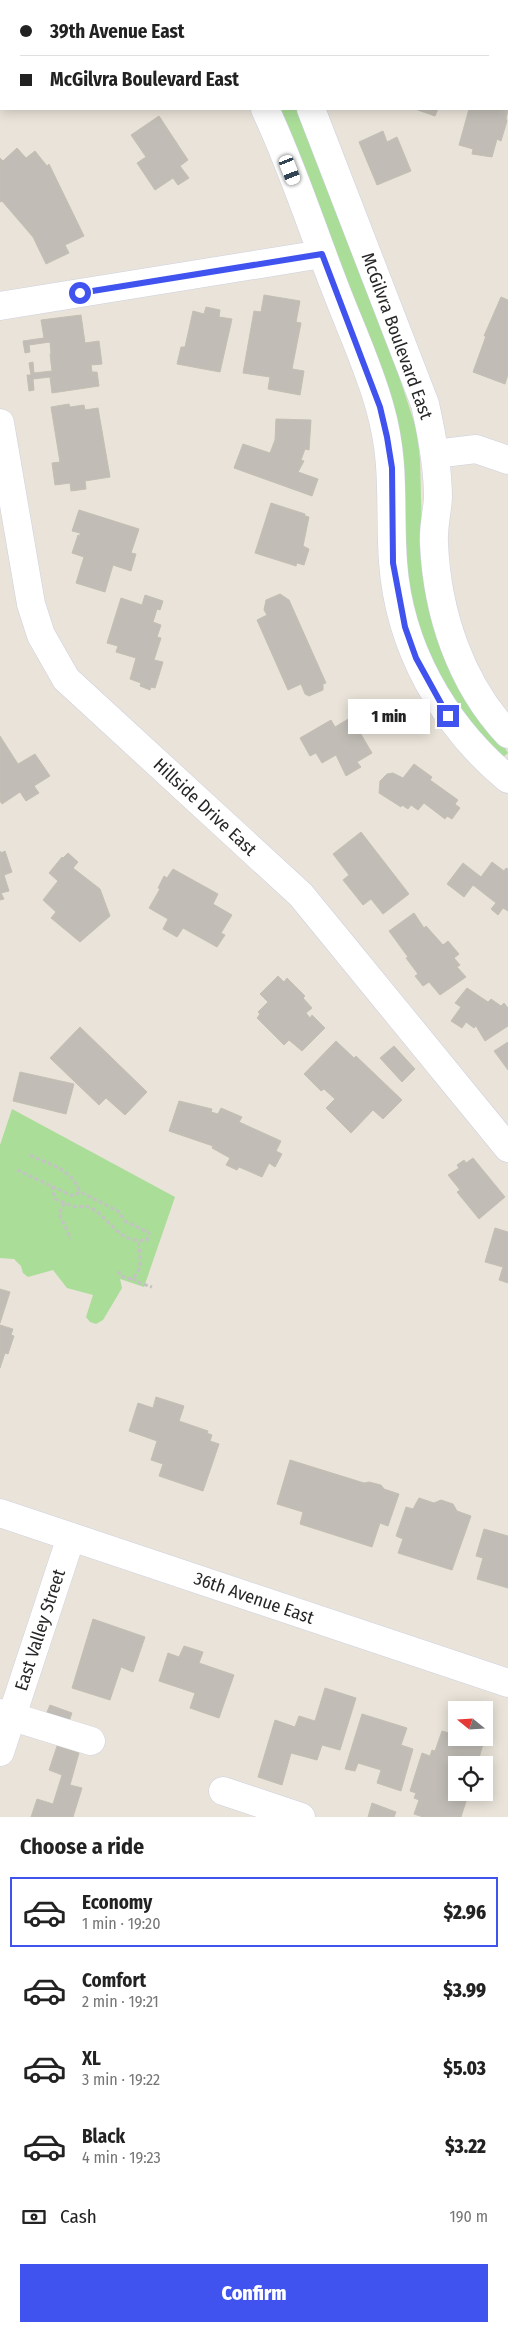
<!DOCTYPE html>
<html lang="en">
<head>
<meta charset="utf-8">
<style>
	body { margin:0; font-family:"Fira Sans Condensed",sans-serif; background:#f2f2f2; color:#222; height:100vh; display:flex; flex-direction:column; font-size:19px; white-space:nowrap }
	* { box-sizing:border-box; margin:0 }
	p { font-size:16px; color:#767676 }
	.icon { flex:none; width:28px; height:28px; fill:none; stroke:currentColor; stroke-width:2; stroke-linecap:round; stroke-linejoin:round }
	.map { position:relative; height:1817px; overflow:hidden }
	.panel { display:flex; flex-direction:column; background:#fff; flex:1 }
	.panel>* { flex:none }
	.hud { position:absolute; left:0px; top:0px; width:509px; height:110px; box-shadow:0 2px 12px #0003; display:grid; align-content:center; height:110px; padding:0 20px; background:#fff }
	.needle { width:32px; rotate:288deg }
	.buttons { position:absolute; left:448px; top:1701px; display:grid; gap:10px }
	.buttons a { display:grid; place-items:center; width:45px; height:45px; border-radius:0px; background:#fff; box-shadow:0 2px 12px #0003; font-size:25px }
	.end { position:absolute; width:22px; height:22px; margin:-11px; border:6px solid #4053ef; background:#fff; box-shadow:0 0 0 2px #fff }
	.from { border-radius:50% }
	.bubble { position:absolute; height:35px; border-radius:0px; background:#fff; box-shadow:0 2px 12px #0003; font-size:16px; font-weight:800; line-height:35px; text-align:center }
	.car { position:absolute; width:15px; height:30px; margin:-15px -8px; border-radius:6px; box-shadow:0 0 4px 1px #0007; background:linear-gradient(#fff 24%,#345 0 40%,#fff 0 76%,#345 0 86%,#fff 0) }
	.hud b { display:flex; align-items:center; gap:18px; height:48px; font-size:19px }
	.hud b+b { border-top:1px solid #e0e0e0 }
	.hud i { width:12px; height:12px; background:#222 }
	ul { padding:0; list-style:none }
	li { display:flex; align-items:center; gap:15px; height:70px; margin:0 10px 8px; padding:0 10px; border:2px solid transparent; border-radius:0px }
	li div { flex:1 }
	li b { display:block; font-size:19px }
	li em { font-style:normal; font-weight:800 }
	li.on { border-color:#4053ef }
	li>.icon { width:45px; height:45px; stroke-width:1.5 }
	h2 { padding:0 20px; font-size:22px; line-height:60px }
	.pay { display:flex; align-items:center; gap:12px; height:55px; padding:0 20px; font-size:19px }
	.pay p { margin-inline-start:auto }
	.action { display:flex; gap:10px; margin-top:auto; padding:10px 20px }
	.action a { flex:1; height:58px; border-radius:0px; background:#4053ef; color:#fff; font-size:20px; font-weight:800; line-height:58px; text-align:center }
	.map>svg:first-child { display:block }
	.green { fill:#aadd98 }
	.building { fill:#c1bdb6; stroke:#c4bfb3 }
	.lines { fill:none; stroke-linecap:round; stroke-linejoin:round }
	.minor-casing { stroke:#ced0e0; stroke-width:29 }
	.path { stroke:#c3c3c3; stroke-width:3; stroke-dasharray:4 2.5; stroke-linecap:butt }
	.minor { stroke:#fff; stroke-width:28 }
	.route { stroke:#4053ef; stroke-width:6 }
	.labels { text-anchor:middle; stroke-width:5; stroke-linejoin:round; paint-order:stroke }
	.street-label { font-size:18px; fill:#272727; stroke:#fff }
</style>
</head>
<body>
<div class="map">
<svg width="508" height="1817" viewBox="0 0 508 1817">
	<rect width="100%" height="100%" fill="#e9e3d9"/>
	<g class="green">
		<path d="M278,109h21l85,221 33,101 3,29 2,75 67,189 19,29 -5,4 -29,-23 -35,-54 -28,-76 -7,-69z"/>
		<path d="M12,1109l163,88 -31,90 -24,-8 2,9 -19,32 -7,4 -6,-2 -4,-5 7,-22 -26,-7 -14,-18 -25,7 -5,-4 -2,-7 -7,-7 -14,-1v-113z"/>
	</g>
	<g class="building">
		<path d="M508,92v18l-2,9 1,2 -6,20 -4,-2 -5,18 -20,-3 1,-5 -14,-4 10,-36h39z"/>
		<path d="M415,109h23l-3,7z"/>
		<path d="M159,116l29,44 -8,6 9,12 -11,7 -5,-7 -18,12 -18,-27 9,-6 -15,-22z"/>
		<path d="M383,131l4,11 10,-5 14,34 -34,14 -18,-43z"/>
		<path d="M17,148l9,10 9,-7 12,15 2,-2 35,72 -19,9 4,8 -23,11 -13,-27 -31,-36 -2,1v-44l3,3z"/>
		<path d="M264,295l36,6 -4,21 5,1 -9,46 12,2 -4,24 -32,-6 2,-12 -27,-4 11,-62 7,1z"/>
		<path d="M501,297l7,3v74l-3,10 -32,-12 13,-36h-2z"/>
		<path d="M206,307l14,3 -1,7 13,2 -12,53 -43,-8 4,-17h4l8,-36 11,3z"/>
		<path d="M81,315l4,28 14,-2 3,23 -11,1 1,7h5l2,14 -47,7 -2,-16 -17,2 1,11 -5,1 -2,-16h4l-2,-12 4,-1 1,11 18,-2 -2,-17h1l-1,-12 -21,3 1,7 -5,1 -2,-12 21,-3 -3,-18z"/>
		<path d="M69,404l1,3 14,-2 1,5 13,-2 12,69 -25,4 1,8 -15,2 -1,-8 -15,2 -3,-22 8,-1 -9,-55z"/>
		<path d="M276,419l35,1 -2,30 -4,-1 -4,11 3,1 -6,11 20,7 -6,17 -78,-28 9,-24 27,9 5,-13z"/>
		<path d="M271,503l34,11v2l4,1 -6,29 6,3 -5,16 -7,-2 -1,3 -41,-13z"/>
		<path d="M79,510l60,19 -8,24 5,1 -5,17 -18,-6 -8,27 -29,-9 8,-26 -12,-4 6,-18 2,1v-3l-8,-2z"/>
		<path d="M280,594l9,6 37,83 -3,1v6l-14,6 -4,-2 -4,-10 -13,6 -31,-70 10,-5 -3,-5 2,-10z"/>
		<path d="M145,595l18,6 -3,9 -3,-1 -4,13 8,3 -4,12 4,1 -7,22 9,2 -8,26 -4,-1 -1,3 -10,-4 1,-3 -11,-4 6,-21 -20,-6 2,-6 -11,-3 14,-45 21,7z"/>
		<path d="M360,712l8,14 -9,5 13,22 -15,9 4,5 -15,9 -10,-21 -14,8 -6,-10 -6,3 -10,-18 31,-18 4,7z"/>
		<path d="M0,736l18,28 17,-10 15,22 -16,10 5,7 -13,8 -6,-9 -18,12 -2,-3z"/>
		<path d="M414,764l18,13 -2,3 28,20 -3,4 5,4 -8,11 -5,-3 -2,3 -21,-16 -6,7 -7,-5 -3,4 -6,-4 -1,2 -22,-14 1,-12 7,-7 6,-1 10,5z"/>
		<path d="M361,832l48,62 -26,20 -12,-15 -8,6 -20,-25 6,-5 -16,-21z"/>
		<path d="M0,851l1,2 4,-2 7,21 -8,3 5,16 -8,2 3,6 -4,1z"/>
		<path d="M68,853l10,9 -5,6 27,21 10,27 -30,26 -29,-24 5,-6 -13,-12 15,-19 -9,-8 13,-16 1,1z"/>
		<path d="M492,862l12,9 2,-3 2,1v42l-5,-3 -5,7 -7,-6 5,-6 -23,-18 -9,12 -17,-13 16,-21 18,14z"/>
		<path d="M173,869l45,25 -5,10 19,11 -11,18 4,2 -8,12 -34,-19 -6,9 -14,-8 5,-10 -19,-11 11,-19 -2,-1 6,-12 3,2z"/>
		<path d="M414,913l10,15 2,-2 17,19 5,-4 11,13 -5,4 6,7 -3,2 9,10 -26,18 -11,-13 -6,4 -8,-10 3,-2 -12,-16 2,-1 -19,-26z"/>
		<path d="M278,976l6,6 3,-4 18,18 -2,2 9,10 -6,5 4,5 2,-3 13,13 -23,23 -13,-11 -5,5 -27,-27 3,-4 -2,-2 10,-10 -8,-8z"/>
		<path d="M467,988l21,14 3,-3 10,7 3,-3 4,5v18l-23,15 -9,-15 -2,2 -8,-6 -4,6 -11,-7 10,-14 -6,-4z"/>
		<path d="M80,1027l67,65 -22,23 -19,-17 -7,7 -49,-47z"/>
		<path d="M336,1041l18,17 2,-2 46,44 -19,19 -10,-9 -22,23 -25,-25 9,-9 -11,-10 -3,2 -17,-17z"/>
		<path d="M508,1042v28l-14,-19z"/>
		<path d="M394,1046l21,23 -13,13 -22,-24z"/>
		<path d="M20,1072l54,12 -8,30 -53,-13z"/>
		<path d="M179,1101l33,8 -1,3 7,2 3,-6 21,9 -3,5 42,19 -5,10 6,3 -7,13 -6,-4 -7,14 -23,-10 -2,3 -11,-5 4,-7 -18,-10 1,-2 -44,-15z"/>
		<path d="M473,1158l32,39 -26,22 -22,-27 3,-2 -12,-15 11,-7 -2,-3 7,-5 2,3z"/>
		<path d="M495,1228l13,4v51l-9,-3 4,-13 -18,-5z"/>
		<path d="M0,1289l10,3 -10,31z"/>
		<path d="M0,1325l13,4 -2,6 3,1 -6,18 -3,-1 -5,15z"/>
		<path d="M156,1397l28,9 -5,15 29,10 -1,2 5,2 -2,6 9,3 -16,47 -44,-15 4,-12 -12,-4 6,-19 -28,-10 9,-28 15,5z"/>
		<path d="M290,1460l74,23 5,-1 12,3 3,4 15,5 -11,32 -8,-3 -8,24 -72,-23 3,-12 -26,-8z"/>
		<path d="M419,1498l15,5 7,-3 12,4 4,7 14,5 -19,54 -54,-17 5,-14 -7,-3 10,-29 7,2z"/>
		<path d="M484,1529l24,7v52l-31,-9 6,-21 -7,-2z"/>
		<path d="M93,1619l52,18 -12,35 -12,-5 -11,33 -38,-12z"/>
		<path d="M184,1646l19,6 -4,11 35,12 -15,43 -29,-10 5,-15 -36,-12 9,-28 11,4z"/>
		<path d="M325,1688l31,10 -16,52 -18,-5 -5,15 -26,-7 -9,32 -24,-8 17,-57 20,7 4,-11 16,5z"/>
		<path d="M50,1705l22,8 -7,19 -23,-8z"/>
		<path d="M362,1714l45,14 -6,17 12,4 -12,42 -24,-8 4,-13 -23,-7 -3,8 -10,-2z"/>
		<path d="M442,1731l14,4v3l27,6 -6,21h-21v27h13l-8,25h-38l-9,-3 5,-14 -5,-2 2,-5 -6,-2 12,-38 8,3 2,-6 3,1z"/>
		<path d="M57,1746l22,7 -9,32 12,3 -9,29h-42l6,-18 16,5 9,-29 -13,-5z"/>
		<path d="M372,1803l24,9 -2,5h-26z"/>
	</g>
	<g class="lines">
		<defs>
			<g id="minor">
				<path d="M171,0l2,1"/>
				<path d="M231,0l1,1"/>
				<path d="M265,109c27,57 46,117 69,176 15,40 35,82 46,123 16,56 9,99 13,154 6,85 50,163 115,217"/>
				<path d="M311,109l114,295c7,31 13,62 13,94 -1,15 -5,30 -4,45 3,69 26,140 74,191"/>
				<path d="M0,306l322,-52"/>
				<path d="M0,423l31,181 10,31 25,44 235,216 207,253"/>
				<path d="M435,454l41,-5 32,11"/>
				<path d="M0,1513l508,170"/>
				<path d="M0,1713l91,28"/>
				<path d="M0,1752l71,-215"/>
				<path d="M223,1791l78,26"/>
			</g>
		</defs>
		<use href="#minor" class="minor-casing"/>
		<g class="path">
			<path d="M17,1170l56,26 7,-4c-9,-23 -29,-27 -50,-37"/>
			<path d="M52,1186l3,13c7,3 15,7 22,8 2,0 6,-1 8,-1 24,6 30,39 62,34l2,-7 -24,-12 -7,-10 -38,-19"/>
			<path d="M64,1203l-5,11 12,25"/>
			<path d="M118,1271l3,5 9,3c14,-5 10,-26 8,-38"/>
			<path d="M133,1278l4,4 15,5"/>
		</g>
		<use href="#minor" class="minor"/>
	</g>
	<g class="lines">
		<path class="route" d="M80,293l242,-39 58,153 7,30 5,31 1,95 12,64 11,31 32,58"/>
	</g>
	<g class="labels">
		<g class="street-label">
			<text transform="translate(397 336) rotate(70)" y="6">McGilvra Boulevard East</text>
			<text transform="translate(205 807) rotate(43)" y="6">Hillside Drive East</text>
			<text transform="translate(254 1598) rotate(19)" y="6">36th Avenue East</text>
			<text transform="translate(40 1630) rotate(-72)" y="6">East Valley Street</text>
		</g>
	</g>
</svg>
<div class="buttons">
<a><svg class="needle" viewBox="-14 -14 28 28"><path d="M0-13l5 13h-10z" fill="#e53935"/><path d="M0 13l5-13h-10z" fill="#767676"/></svg></a>
<a><svg class="icon" aria-label="locate" viewBox="0 0 24 24"><circle cx="12" cy="12" r="6"/><path d="M12 2v4M12 18v4M2 12h4M18 12h4"/></svg></a>
</div>
<i class="end from" style="left:80px;top:293px"></i>
<i class="end" style="left:448px;top:716px"></i>
<div class="bubble" style="left:348px;top:699px;width:82px">1 min</div>
<i class="car" style="left:290px;top:170px;rotate:159deg"></i>
<div class="hud">
<b><i class="from"></i>39th Avenue East</b>
<b><i></i>McGilvra Boulevard East</b>
</div>
</div>
<section class="panel">
<h2>Choose a ride</h2>
<ul>
<li class="on"><svg class="icon" aria-label="car" viewBox="0 0 24 24"><path d="M5 17H2v-5l4-1 3-4h7l3 4 3 1v5h-3M9 17h6M6 11h13"/><circle cx="7" cy="17" r="2"/><circle cx="17" cy="17" r="2"/></svg><div><b>Economy</b><p>1 min · 19:20</p></div><em>$2.96</em></li>
<li><svg class="icon" aria-label="car" viewBox="0 0 24 24"><path d="M5 17H2v-5l4-1 3-4h7l3 4 3 1v5h-3M9 17h6M6 11h13"/><circle cx="7" cy="17" r="2"/><circle cx="17" cy="17" r="2"/></svg><div><b>Comfort</b><p>2 min · 19:21</p></div><em>$3.99</em></li>
<li><svg class="icon" aria-label="car" viewBox="0 0 24 24"><path d="M5 17H2v-5l4-1 3-4h7l3 4 3 1v5h-3M9 17h6M6 11h13"/><circle cx="7" cy="17" r="2"/><circle cx="17" cy="17" r="2"/></svg><div><b>XL</b><p>3 min · 19:22</p></div><em>$5.03</em></li>
<li><svg class="icon" aria-label="car" viewBox="0 0 24 24"><path d="M5 17H2v-5l4-1 3-4h7l3 4 3 1v5h-3M9 17h6M6 11h13"/><circle cx="7" cy="17" r="2"/><circle cx="17" cy="17" r="2"/></svg><div><b>Black</b><p>4 min · 19:23</p></div><em>$3.22</em></li>
</ul>
<div class="pay"><svg class="icon" aria-label="cash" viewBox="0 0 24 24"><path d="M3 7h18v10H3z"/><circle cx="12" cy="12" r="2"/></svg>Cash<p>190 m</p></div>
<div class="action"><a>Confirm</a></div>
</section>
</body>
</html>
